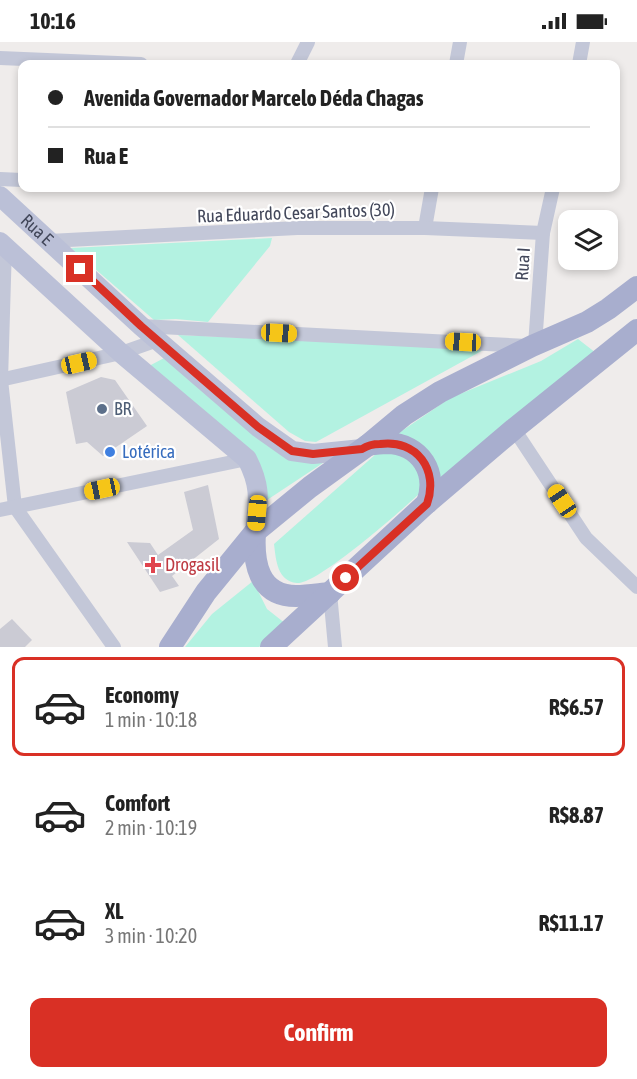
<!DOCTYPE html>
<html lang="en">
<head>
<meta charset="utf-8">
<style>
	body { margin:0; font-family:"Asap Condensed",sans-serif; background:#f6f6f6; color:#222; height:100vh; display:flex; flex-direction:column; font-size:22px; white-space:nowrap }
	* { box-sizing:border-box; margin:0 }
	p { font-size:20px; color:#767676 }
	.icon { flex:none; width:33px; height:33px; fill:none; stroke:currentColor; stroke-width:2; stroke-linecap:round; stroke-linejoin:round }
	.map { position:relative; height:605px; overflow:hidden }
	.details { display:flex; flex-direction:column; background:#fff; flex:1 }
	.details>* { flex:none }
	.banner { position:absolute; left:18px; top:18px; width:602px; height:132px; border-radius:12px; box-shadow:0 3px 9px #0003; display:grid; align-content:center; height:132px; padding:0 30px; background:#fff }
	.controls { position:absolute; left:558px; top:168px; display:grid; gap:12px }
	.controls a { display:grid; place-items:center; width:60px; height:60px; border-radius:12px; background:#fff; box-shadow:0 3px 9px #0003; font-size:30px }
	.end { position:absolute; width:27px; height:27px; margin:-14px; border:8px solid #d93025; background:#fff; box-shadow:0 0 0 3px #fff }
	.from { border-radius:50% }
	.car { position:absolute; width:18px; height:36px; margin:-18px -9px; border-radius:8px; box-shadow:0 0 4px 2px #0007; background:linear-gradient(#f5c518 24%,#345 0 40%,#f5c518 0 76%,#345 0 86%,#f5c518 0) }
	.banner b { display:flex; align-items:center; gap:21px; height:57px; font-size:22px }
	.banner b+b { border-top:2px solid #e0e0e0 }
	.banner i { width:15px; height:15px; background:#222 }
	ul { padding:10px 0 0; list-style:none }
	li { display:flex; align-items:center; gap:18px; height:99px; margin:0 12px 9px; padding:0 18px; border:3px solid transparent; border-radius:12px }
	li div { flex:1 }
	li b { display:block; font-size:22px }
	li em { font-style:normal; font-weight:700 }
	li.on { border-color:#d93025 }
	li>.icon { width:54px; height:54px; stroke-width:1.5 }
	.action { display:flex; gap:12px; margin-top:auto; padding:12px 30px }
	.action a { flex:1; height:69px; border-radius:12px; background:#d93025; color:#fff; font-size:24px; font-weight:700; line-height:69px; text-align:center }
	.status { display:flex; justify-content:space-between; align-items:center; height:42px; padding:0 30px; background:#fff; direction:ltr }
	.status svg { height:16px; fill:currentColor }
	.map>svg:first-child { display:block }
	.green { fill:#b3f2e1 }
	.building { fill:#cbcbd4 }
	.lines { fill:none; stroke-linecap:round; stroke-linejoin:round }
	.street { stroke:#c3c7d8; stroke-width:14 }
	.secondary { stroke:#bbc0d7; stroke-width:20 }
	.primary { stroke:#a8aece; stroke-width:22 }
	.route { stroke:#d93025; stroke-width:8 }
	.service-dot { fill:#5c6f8a; stroke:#fff; stroke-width:2 }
	.shop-dot { fill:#3f7fe0; stroke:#fff; stroke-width:2 }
	.health-dot { fill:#e0444e; stroke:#fff; stroke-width:2 }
	.labels { text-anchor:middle; stroke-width:4.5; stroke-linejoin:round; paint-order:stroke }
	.street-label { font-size:18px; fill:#42475a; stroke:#fff }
	.service-label { font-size:18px; fill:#4e5e75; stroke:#fff; text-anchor:start }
	.shop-label { font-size:18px; fill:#366cbe; stroke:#fff; text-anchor:start }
	.health-label { font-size:18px; fill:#be3a42; stroke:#fff; text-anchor:start }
</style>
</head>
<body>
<div class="status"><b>10:16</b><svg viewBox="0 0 49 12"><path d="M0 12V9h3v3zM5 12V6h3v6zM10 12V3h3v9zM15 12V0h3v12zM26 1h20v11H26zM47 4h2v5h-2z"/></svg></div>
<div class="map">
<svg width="637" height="605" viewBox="0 0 637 605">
	<rect width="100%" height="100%" fill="#efeceb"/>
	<g class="green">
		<path d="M272,196l-2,8 -62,76 -32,-3 -22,1 -83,-72z"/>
		<path d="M178,293l309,13 -171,94 -11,-1 -16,-9z"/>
		<path d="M578,297l18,14 -156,126 -47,-42 57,-39 91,-37z"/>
		<path d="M166,315l114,95 55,3 -71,47 1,-11 -116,-125z"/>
		<path d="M387,409l19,5 17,14 -3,23c-18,17 -103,92 -123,90 -20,-2 -21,-23 -23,-39l102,-90z"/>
		<path d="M253,539l14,28 19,15 -27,23h-74l27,-33z"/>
	</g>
	<g class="building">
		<path d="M101,335l14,3 32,46 -44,30 -16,-14 -11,2 -10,-52z"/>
		<path d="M208,443l11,54 -47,37 7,10 -19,6 -33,-50 23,1 8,12 35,-25 -9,-38z"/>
		<path d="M12,577l20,21 -7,7h-25v-18z"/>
	</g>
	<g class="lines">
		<g class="street">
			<path d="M0,16l141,6"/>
			<path d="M297,22l11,-22"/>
			<path d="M456,22l4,-22"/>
			<path d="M579,22l4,-22"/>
			<path d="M0,137l22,1"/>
			<path d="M425,186l7,-40"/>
			<path d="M49,199l248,-13h128l118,5"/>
			<path d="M5,204l-4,134 14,127 99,140"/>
			<path d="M141,284l386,20"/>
			<path d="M535,303l8,-112 10,-45"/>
			<path d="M0,338l121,-27 37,-13"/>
			<path d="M514,387l72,109 51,49"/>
			<path d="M0,468l247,-51"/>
			<path d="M330,551l5,54"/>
		</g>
		<g class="secondary">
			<path id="s1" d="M0,154l141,130 117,101 34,24 21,3 49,-5"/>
			<path d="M0,200l121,111 126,106c15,29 11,43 8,73"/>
		</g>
		<g class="primary">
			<path d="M368,403c6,-1 13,-2 19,-2 34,1 51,30 40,60"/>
			<path d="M255,490c-2,30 3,64 41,64 11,0 23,-2 34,-3"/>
			<path d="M170,605l36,-55 49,-60 55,-45 58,-42 36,-30 36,-23 92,-46 55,-24 21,-13 29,-22"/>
			<path d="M271,605l156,-144 87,-74 123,-99"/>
		</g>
	</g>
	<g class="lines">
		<path class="route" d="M80,227l61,57 117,101 34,24 21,3 49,-5c6,-4 11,-5 18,-5 37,-5 59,26 47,60l-81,74"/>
	</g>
	<circle class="service-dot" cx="102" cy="367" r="6"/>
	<circle class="shop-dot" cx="110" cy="410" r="6"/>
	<path class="health-dot" d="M150 514h6v6h6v6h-6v6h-6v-6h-6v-6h6z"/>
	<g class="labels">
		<g class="street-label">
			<text transform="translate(296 171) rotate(-2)" y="6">Rua Eduardo Cesar Santos (30)</text>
			<text dy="6" stroke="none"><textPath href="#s1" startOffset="50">Rua E</textPath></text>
			<text transform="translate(523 222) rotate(-86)" y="6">Rua I</text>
		</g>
		<g class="service-label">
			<text x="114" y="373">BR</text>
		</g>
		<g class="shop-label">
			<text x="122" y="416">Lotérica</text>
		</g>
		<g class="health-label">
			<text x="165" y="529">Drogasil</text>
		</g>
	</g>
</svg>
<div class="controls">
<a><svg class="icon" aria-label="layers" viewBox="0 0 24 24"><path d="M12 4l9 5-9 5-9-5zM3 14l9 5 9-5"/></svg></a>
</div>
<i class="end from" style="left:346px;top:536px"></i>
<i class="end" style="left:80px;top:227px"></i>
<i class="car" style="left:279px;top:291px;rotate:93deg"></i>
<i class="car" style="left:463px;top:300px;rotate:273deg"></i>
<i class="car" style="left:79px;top:321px;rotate:77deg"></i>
<i class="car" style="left:102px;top:447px;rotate:258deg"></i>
<i class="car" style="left:562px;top:459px;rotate:326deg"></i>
<i class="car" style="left:257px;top:471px;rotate:185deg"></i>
<div class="banner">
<b><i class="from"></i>Avenida Governador Marcelo Déda Chagas</b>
<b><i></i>Rua E</b>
</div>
</div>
<section class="details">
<ul>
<li class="on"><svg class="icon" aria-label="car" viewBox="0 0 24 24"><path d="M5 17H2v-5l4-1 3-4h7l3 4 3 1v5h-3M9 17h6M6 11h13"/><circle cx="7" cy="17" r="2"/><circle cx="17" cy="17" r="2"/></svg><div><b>Economy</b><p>1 min · 10:18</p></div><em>R$6.57</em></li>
<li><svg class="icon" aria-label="car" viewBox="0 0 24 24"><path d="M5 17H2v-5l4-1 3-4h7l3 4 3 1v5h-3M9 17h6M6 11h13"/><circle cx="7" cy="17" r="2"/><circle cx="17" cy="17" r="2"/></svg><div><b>Comfort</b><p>2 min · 10:19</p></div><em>R$8.87</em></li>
<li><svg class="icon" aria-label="car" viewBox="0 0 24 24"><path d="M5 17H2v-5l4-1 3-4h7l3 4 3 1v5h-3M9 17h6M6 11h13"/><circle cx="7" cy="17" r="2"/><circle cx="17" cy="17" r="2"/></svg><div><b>XL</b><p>3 min · 10:20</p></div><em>R$11.17</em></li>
</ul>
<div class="action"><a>Confirm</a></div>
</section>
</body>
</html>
